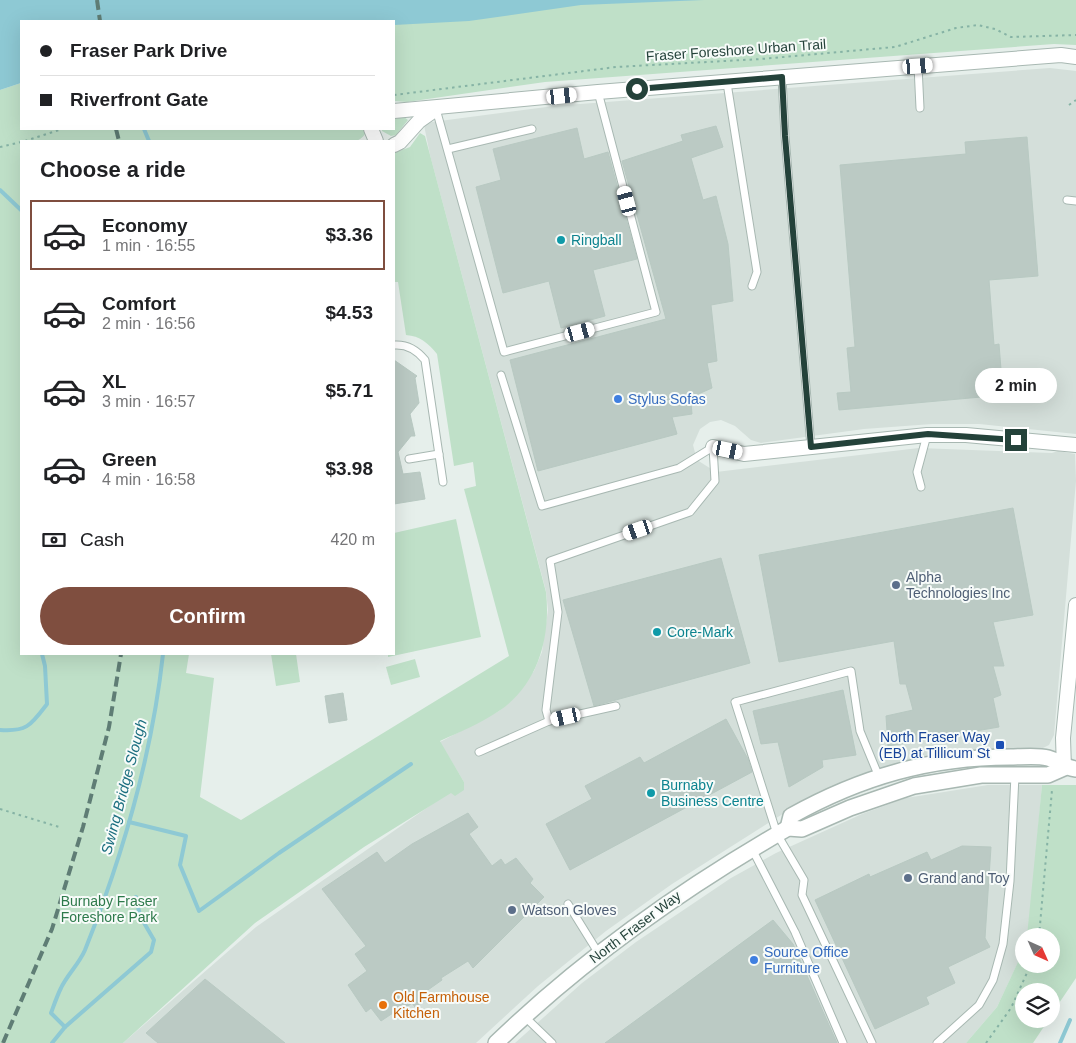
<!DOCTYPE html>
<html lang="en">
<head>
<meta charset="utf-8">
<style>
	body { margin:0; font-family:Helvetica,sans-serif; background:#f2f2f2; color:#202124; height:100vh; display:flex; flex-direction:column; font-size:19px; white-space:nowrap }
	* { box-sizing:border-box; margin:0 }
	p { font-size:16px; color:#757577 }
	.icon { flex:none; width:28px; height:28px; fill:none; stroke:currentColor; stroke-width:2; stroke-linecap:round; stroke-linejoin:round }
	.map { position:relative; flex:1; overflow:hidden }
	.panel { position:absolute; left:20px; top:140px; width:375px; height:515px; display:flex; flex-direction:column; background:#fff; border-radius:0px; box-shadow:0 5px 20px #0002 }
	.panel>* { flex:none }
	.guide { position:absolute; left:20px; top:20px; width:375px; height:110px; border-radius:0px; box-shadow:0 5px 20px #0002; display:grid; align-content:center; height:110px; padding:0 20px; background:#fff }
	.needle { width:32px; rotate:135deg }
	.tools { position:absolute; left:1015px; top:928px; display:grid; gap:10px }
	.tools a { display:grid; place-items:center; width:45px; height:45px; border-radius:50%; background:#fff; box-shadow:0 5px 20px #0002; font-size:25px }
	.end { position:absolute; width:22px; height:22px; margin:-11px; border:6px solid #24423a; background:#fff; box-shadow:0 0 0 2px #fff }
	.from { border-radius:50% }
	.bubble { position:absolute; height:35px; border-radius:18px; background:#fff; box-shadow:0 5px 20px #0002; font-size:16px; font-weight:600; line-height:35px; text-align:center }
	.car { position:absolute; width:15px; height:30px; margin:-15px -8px; border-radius:6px; box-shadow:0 0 4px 1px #0007; background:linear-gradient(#fff 24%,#345 0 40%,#fff 0 76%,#345 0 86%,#fff 0) }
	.guide b { display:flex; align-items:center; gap:18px; height:48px; font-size:19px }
	.guide b+b { border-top:1px solid #e0e0e0 }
	.guide i { width:12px; height:12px; background:#202124 }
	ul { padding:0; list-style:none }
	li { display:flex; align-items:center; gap:15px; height:70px; margin:0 10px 8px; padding:0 10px; border:2px solid transparent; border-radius:0px }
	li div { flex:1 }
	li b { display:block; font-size:19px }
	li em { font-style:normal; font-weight:600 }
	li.on { border-color:#7f4e3f }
	li>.icon { width:45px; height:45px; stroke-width:1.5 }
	h2 { padding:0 20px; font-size:22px; line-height:60px }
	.pay { display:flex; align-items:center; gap:12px; height:55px; padding:0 20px; font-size:19px }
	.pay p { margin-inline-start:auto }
	.primary-button { display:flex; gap:10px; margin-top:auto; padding:10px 20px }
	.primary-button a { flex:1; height:58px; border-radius:30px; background:#7f4e3f; color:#fff; font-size:20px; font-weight:600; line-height:58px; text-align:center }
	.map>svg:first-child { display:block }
	.built { fill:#d4dfda }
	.green { fill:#bfe0c8 }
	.water { fill:#8ec9d4 }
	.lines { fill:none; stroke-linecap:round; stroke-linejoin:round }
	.stream { stroke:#8ec9d4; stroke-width:4 }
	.building { fill:#bbcac4; stroke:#b8c9c2 }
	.service-casing { stroke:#a8b8b2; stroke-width:9 }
	.minor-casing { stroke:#a8b8b2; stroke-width:16 }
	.tertiary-casing { stroke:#a8b8b2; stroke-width:18 }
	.path { stroke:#86b3a5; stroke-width:2; stroke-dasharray:2.5 4; stroke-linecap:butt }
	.service { stroke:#fff; stroke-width:7 }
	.minor { stroke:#fff; stroke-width:14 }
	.tertiary { stroke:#fff; stroke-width:15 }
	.rail { stroke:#5f7d75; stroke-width:4; stroke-dasharray:10 5; stroke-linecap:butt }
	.route { stroke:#24423a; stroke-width:6 }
	.culture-dot { fill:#0f9aa8; stroke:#f7fbf9; stroke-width:2 }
	.shop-dot { fill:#3f7fe0; stroke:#f7fbf9; stroke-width:2 }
	.service-dot { fill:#5c6f8a; stroke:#f7fbf9; stroke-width:2 }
	.transit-dot { fill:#1a4fb4; stroke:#f7fbf9; stroke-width:2 }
	.food-dot { fill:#e8710a; stroke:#f7fbf9; stroke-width:2 }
	.labels { text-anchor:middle; stroke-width:4; stroke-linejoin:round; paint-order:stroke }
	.street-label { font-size:14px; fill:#24423a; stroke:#f7fbf9 }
	.culture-label { font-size:14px; fill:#0d838f; stroke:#f7fbf9; text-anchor:start }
	.shop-label { font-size:14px; fill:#366cbe; stroke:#f7fbf9; text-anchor:start }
	.service-label { font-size:14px; fill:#4e5e75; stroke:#f7fbf9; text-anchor:start }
	.transit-label { font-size:14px; fill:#164399; stroke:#f7fbf9; text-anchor:end }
	.park-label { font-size:14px; fill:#2d7a4b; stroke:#f7fbf9 }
	.food-label { font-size:14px; fill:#c56008; stroke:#f7fbf9; text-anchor:start }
	.water-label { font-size:15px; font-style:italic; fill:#1c6f80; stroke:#f7fbf9 }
</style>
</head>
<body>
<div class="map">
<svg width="1076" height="1043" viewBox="0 0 1076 1043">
	<rect width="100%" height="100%" fill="#e6efeb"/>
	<g class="built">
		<path d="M1050,68l26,3v363l-97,-10h-47l-68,5 -103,14 -10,-3 -16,-14 -14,-6 -11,2 -10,7 -7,16 4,15 19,12 203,-24 133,5 6,-2 17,3 1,27 -22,254 -5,10 -8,4h-42l-49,4 -51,10 -52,18 -50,24 -125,79 -66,47 -68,55 -62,57h-353l133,-116 208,-145 -24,-40 59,-31 14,-12 21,-28 8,-19 6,-42 -2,-19 -116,-436 -6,-30 8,-3 122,-16z"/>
		<path d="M988,785h54l-13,146 -2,5h-3l-2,18 -25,53 -31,36h-451l67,-60 54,-41 95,-64 45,-25 86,-39 44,-16z"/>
	</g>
	<g class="green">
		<path d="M376,0h700v45l-22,-1 -509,38 -138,20 -13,-1v-80h-115z"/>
		<path d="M21,83v46h345c0,6 -4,9 -9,12h-336v513h168l-3,19 28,5 -14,119 41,23 268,-164 -45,-167 12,-3 -3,-24 -19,4 -17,-112c-9,-11 -17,-18 -31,-19l-8,-53h-4v-129l16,-6 10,-14 5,3 121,456c5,45 -8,93 -47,119 -18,12 -39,21 -59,30l24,41v8l-9,6 -4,-3 -87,54 -109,76 -132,120h-123v-953z"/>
		<path d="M404,117l4,3 -12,15 -5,1 -9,-5v-2h12v-10z"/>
		<path d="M456,519l25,118 -93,20v-3h6v-121z"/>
		<path d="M271,654h25l4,28 -24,4z"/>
		<path d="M415,659l5,18 -29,8 -5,-18z"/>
		<path d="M1042,785h34v193l-25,37v-24h-27v28h25l-16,24h-67l31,-36 27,-58v15h27v-28h-24z"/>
	</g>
	<path class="water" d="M0,0h704l-123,5 -112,16 -75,4v-4h-373v62l-21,7z"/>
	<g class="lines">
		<g class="stream">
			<path d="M144,129l5,12"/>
			<path d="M0,190l21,20"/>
			<path d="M0,730c27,2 31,-5 47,-26l-2,-38 -3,-12"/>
			<path d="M129,822l57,14 -6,29 19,46 80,-58 132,-89"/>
			<path d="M65,1027l-14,-14c3,-8 6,-17 10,-25 6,-13 18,-24 24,-38 38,-95 67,-195 78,-296"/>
			<path d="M52,1043l13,-16 86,-75 3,-12 -14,-24 -4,-19"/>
			<path d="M1060,1043l10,-23"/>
		</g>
	</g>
	<g class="building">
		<path d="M716,126l7,21 -32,11 12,42 13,-4 12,48 5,57 -22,4 6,56 -10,2 5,25 -16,7 -5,8 1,11 -20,3 5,17 -139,37 -28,-111 156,-41 -44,-158 61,-20 -2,-6z"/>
		<path d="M577,128l7,31 24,-7 29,107 -44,11 12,46 -44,12 -12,-47 -46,12 -27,-106 25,-7 -8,-31z"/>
		<path d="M1027,137l11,139 -49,4 5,65 5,-1 4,51 -164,15 -2,-17 14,-1 -4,-44 8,-1 -15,-182 126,-11 -1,-12z"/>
		<path d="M394,360l23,16 -2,2 4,25 -9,11 5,22h-4l-13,16 5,22 17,-2 5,27 -31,5z"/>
		<path d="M1013,508l20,107 -40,7 11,44h-11l8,29 -8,3 6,29 -111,19 -2,-30 27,-6 -7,-26h-6l-6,-43 -115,21 -20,-107z"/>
		<path d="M721,558l29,105 -156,43 -31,-106z"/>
		<path d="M843,690l13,65 -34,5 1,7 -34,20 -11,-45 -17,2 -8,-33z"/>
		<path d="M343,693l4,27 -18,3 -4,-27z"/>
		<path d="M726,719l22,40 4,13 -182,98 -24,-46 46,-25 -7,-13 55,-29 4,6z"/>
		<path d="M468,813l10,14 -9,7 23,32 9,-7 4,6 11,-7 17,21 -3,4 14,14 -71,71 -5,-7 -27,17 1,2 -17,12 3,6 -13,9 -3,-4 -8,6 -2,-2 -21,14 -10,-13 -5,4 -18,-27 19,-14 -12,-17 11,-8 -44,-57 55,-37 8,11 27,-19z"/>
		<path d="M962,846l29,1 -6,91 5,9 -42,20 7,16 -29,14 3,7 -54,25 -60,-129 54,-26 1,3 57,-25 4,8z"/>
		<path d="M773,920l20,24 44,99h-232z"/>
		<path d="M205,979l80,64h-127l-12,-10z"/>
	</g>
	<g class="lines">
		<defs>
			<g id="service">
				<path d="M918,66l2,42"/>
				<path d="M782,77l3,59 26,311"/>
				<path d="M727,83l30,189 -5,14"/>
				<path d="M436,109l68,243 152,-40 -58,-220"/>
				<path d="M448,149l84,-20"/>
				<path d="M1067,200l9,1"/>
				<path d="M394,345c13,-1 23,5 31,15l18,122"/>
				<path d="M409,459l30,-5"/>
				<path d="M921,487l-4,-15 10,-37"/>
				<path d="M549,721l67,-15"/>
				<path d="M479,752l70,-31 -3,-11 12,-98 -8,-51 140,-49 25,-31 -2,-34 -34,21 -137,38 -41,-131"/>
				<path d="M752,849l43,83 48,111"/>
				<path d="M568,904l31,50"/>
				<path d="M524,1016l28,27"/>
				<path d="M872,1043l-70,-148 2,-15 -27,-46 -42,-132 116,-31 9,60 19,46"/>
				<path d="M937,1043l42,-38 14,-25 10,-36 7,-63 5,-106"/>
			</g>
			<g id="minor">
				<path d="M394,111l204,-19 463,-37 15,2"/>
				<path d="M371,129l5,12"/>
				<path d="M394,145l6,-3 19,-21 17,-12"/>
				<path d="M713,447l31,7 183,-19h39l110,10"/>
				<path d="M1064,768l-1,-30 13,-133"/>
			</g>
			<g id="tertiary">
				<path d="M788,828l3,-12c70,-39 139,-59 219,-59 12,0 27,-2 38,1 12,3 13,9 28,11"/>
				<path d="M496,1043c87,-84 186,-154 292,-215l14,1 48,-21 64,-22 67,-11h67l16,-7"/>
			</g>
		</defs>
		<use href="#service" class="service-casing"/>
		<use href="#minor" class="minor-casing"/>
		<use href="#tertiary" class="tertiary-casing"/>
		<g class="path">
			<path d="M394,95l222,-28 145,-8 134,-12 61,-19 22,-3 17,4 16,8 65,-2"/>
			<path d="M1069,105l7,-5"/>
			<path d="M25,141l37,-12"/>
			<path d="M0,147l21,-5"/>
			<path d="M0,809l59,18"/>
			<path d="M1039,936l13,-146"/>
			<path d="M986,1043l25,-35 20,-44"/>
		</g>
		<use href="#service" class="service"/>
		<use href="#minor" class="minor"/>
		<use href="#tertiary" class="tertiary"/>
		<g class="rail">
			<path d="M97,0l3,21"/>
			<path d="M116,129l3,12"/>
			<path d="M3,1043l49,-114 31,-102 26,-100 12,-73"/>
		</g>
	</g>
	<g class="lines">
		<path class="route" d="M637,89l145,-12 3,59 26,311 117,-13 88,6"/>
	</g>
	<g class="culture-dot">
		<circle cx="561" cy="240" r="5"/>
		<circle cx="657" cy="632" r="5"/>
		<circle cx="651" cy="793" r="5"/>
	</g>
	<g class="shop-dot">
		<circle cx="618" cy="399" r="5"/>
		<circle cx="754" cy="960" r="5"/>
	</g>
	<g class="service-dot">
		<circle cx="896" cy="585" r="5"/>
		<circle cx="908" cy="878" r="5"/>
		<circle cx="512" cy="910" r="5"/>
	</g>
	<rect class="transit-dot" x="995" y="740" width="10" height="10" rx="2.5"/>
	<circle class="food-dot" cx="383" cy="1005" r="5"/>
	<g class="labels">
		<g class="street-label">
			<text transform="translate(736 50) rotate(-4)" y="5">Fraser Foreshore Urban Trail</text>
			<text transform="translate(635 927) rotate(-37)" y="5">North Fraser Way</text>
		</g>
		<g class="culture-label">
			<text x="571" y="245">Ringball</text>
			<text x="667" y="637">Core-Mark</text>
			<text x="661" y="790">Burnaby<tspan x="661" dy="16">Business Centre</tspan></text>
		</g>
		<g class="shop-label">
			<text x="628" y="404">Stylus Sofas</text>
			<text x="764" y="957">Source Office<tspan x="764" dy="16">Furniture</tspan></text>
		</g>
		<g class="service-label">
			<text x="906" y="582">Alpha<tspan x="906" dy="16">Technologies Inc</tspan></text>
			<text x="918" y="883">Grand and Toy</text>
			<text x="522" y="915">Watson Gloves</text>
		</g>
		<g class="transit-label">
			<text x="990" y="742">North Fraser Way<tspan x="990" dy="16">(EB) at Tillicum St</tspan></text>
		</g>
		<g class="park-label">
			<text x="109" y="906">Burnaby Fraser<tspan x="109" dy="16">Foreshore Park</tspan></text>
		</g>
		<g class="food-label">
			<text x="393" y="1002">Old Farmhouse<tspan x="393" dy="16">Kitchen</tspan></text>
		</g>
		<g class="water-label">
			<text transform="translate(124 787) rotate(-75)" y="5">Swing Bridge Slough</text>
		</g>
	</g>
</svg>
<div class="tools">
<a><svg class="needle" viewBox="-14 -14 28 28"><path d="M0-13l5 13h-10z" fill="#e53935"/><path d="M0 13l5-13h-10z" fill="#757577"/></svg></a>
<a><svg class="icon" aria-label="layers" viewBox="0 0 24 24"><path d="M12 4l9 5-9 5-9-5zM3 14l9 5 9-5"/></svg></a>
</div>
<i class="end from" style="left:637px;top:89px"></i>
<i class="end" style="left:1016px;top:440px"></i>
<div class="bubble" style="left:975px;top:368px;width:82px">2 min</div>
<i class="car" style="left:918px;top:66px;rotate:86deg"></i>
<i class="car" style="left:562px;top:96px;rotate:84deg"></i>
<i class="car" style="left:627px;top:201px;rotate:345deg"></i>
<i class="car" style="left:580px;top:332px;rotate:75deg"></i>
<i class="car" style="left:728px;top:450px;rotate:102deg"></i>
<i class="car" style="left:638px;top:530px;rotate:251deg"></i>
<i class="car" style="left:566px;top:717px;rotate:257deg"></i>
<div class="guide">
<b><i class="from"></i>Fraser Park Drive</b>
<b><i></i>Riverfront Gate</b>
</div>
<section class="panel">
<h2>Choose a ride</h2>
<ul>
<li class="on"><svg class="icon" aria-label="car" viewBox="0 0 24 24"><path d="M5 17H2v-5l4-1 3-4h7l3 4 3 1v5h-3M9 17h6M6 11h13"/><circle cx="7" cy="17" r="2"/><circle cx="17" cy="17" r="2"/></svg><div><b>Economy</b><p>1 min · 16:55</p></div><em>$3.36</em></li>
<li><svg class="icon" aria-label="car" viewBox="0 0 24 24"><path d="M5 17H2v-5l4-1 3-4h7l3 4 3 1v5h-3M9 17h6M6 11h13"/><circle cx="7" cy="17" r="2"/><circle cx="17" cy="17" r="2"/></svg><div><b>Comfort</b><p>2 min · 16:56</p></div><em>$4.53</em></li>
<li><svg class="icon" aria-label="car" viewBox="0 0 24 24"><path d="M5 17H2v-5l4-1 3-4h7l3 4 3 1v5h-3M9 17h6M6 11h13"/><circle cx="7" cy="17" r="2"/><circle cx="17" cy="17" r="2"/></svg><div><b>XL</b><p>3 min · 16:57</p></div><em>$5.71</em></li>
<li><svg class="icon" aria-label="car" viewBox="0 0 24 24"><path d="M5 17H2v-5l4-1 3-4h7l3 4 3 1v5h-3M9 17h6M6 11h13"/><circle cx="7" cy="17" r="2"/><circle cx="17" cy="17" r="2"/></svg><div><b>Green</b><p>4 min · 16:58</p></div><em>$3.98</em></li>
</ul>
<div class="pay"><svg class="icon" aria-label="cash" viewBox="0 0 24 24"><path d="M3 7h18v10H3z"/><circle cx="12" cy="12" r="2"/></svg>Cash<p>420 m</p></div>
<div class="primary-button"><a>Confirm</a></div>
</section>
</div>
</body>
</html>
